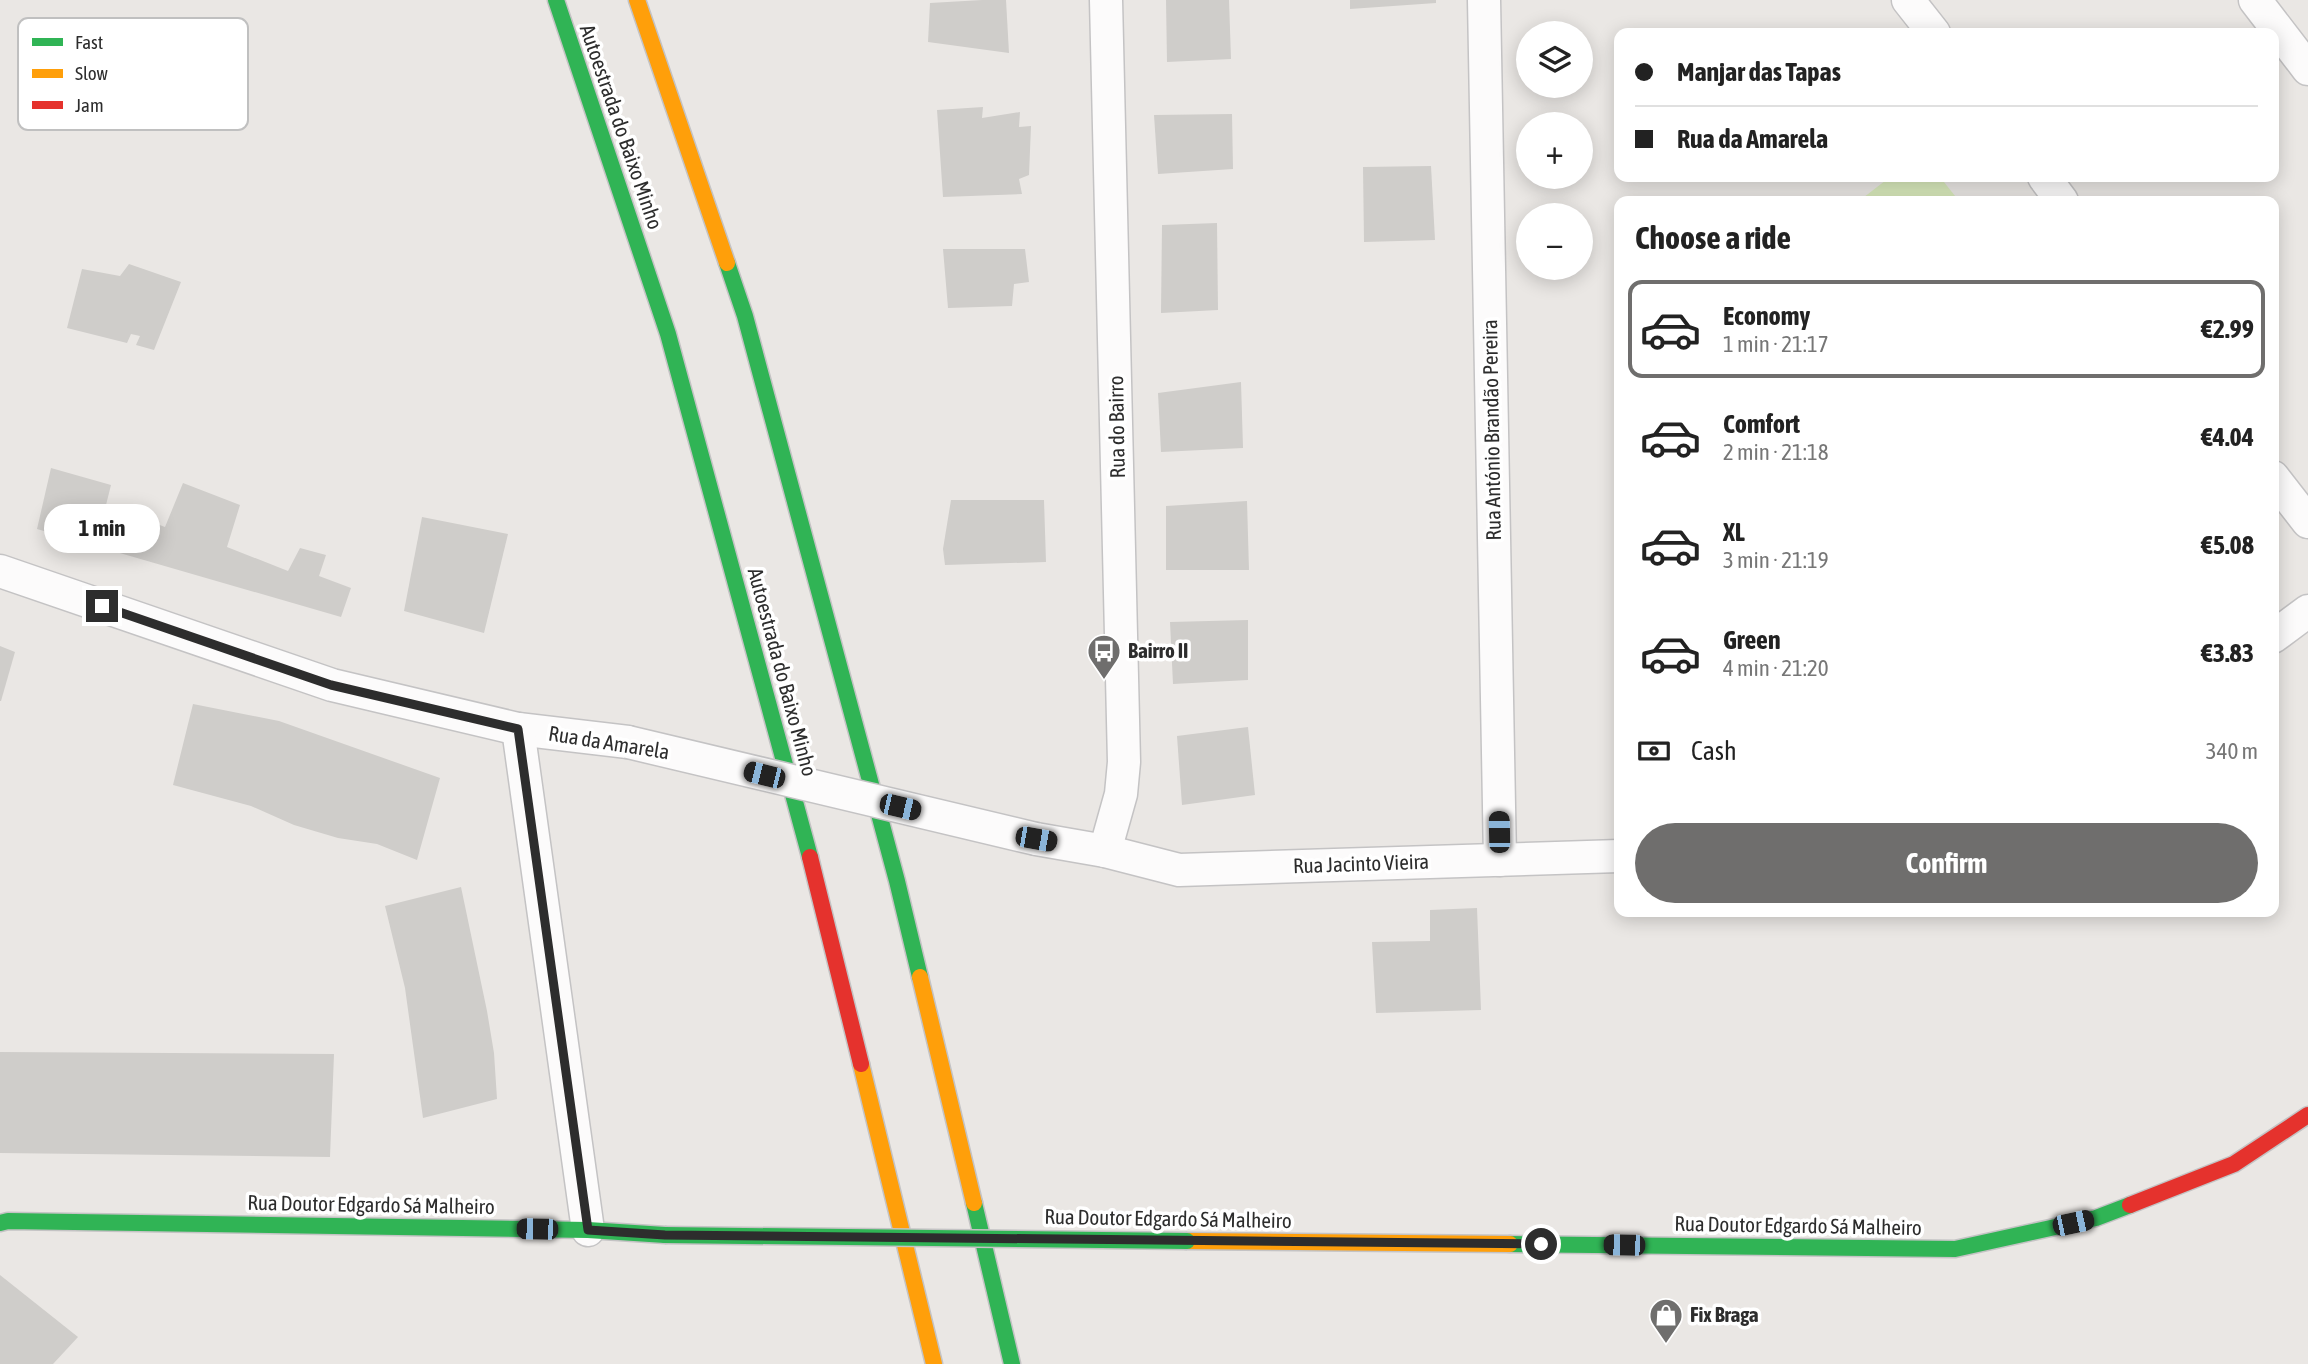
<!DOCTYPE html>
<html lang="en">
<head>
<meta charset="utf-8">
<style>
	body { margin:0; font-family:"Asap Condensed",sans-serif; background:#f6f6f6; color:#222; height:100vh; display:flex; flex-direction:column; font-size:26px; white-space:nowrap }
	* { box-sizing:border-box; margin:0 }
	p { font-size:23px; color:#767676 }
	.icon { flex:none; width:38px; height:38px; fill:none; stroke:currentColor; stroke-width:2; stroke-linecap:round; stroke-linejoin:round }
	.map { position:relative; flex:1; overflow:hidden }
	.sheet { position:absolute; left:1614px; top:196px; width:665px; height:721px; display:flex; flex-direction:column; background:#fff; border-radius:14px; box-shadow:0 4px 18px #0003 }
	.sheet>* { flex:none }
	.banner { position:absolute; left:1614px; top:28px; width:665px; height:154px; border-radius:14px; box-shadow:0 4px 18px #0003; display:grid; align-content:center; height:154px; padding:0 21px; background:#fff }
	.tools { position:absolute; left:1516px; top:21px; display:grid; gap:14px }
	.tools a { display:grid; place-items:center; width:77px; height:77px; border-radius:50%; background:#fff; box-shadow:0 4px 18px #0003; font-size:35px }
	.end { position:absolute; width:32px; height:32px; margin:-16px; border:9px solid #2d2d2d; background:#fff; box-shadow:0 0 0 4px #fff }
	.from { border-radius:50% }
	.bubble { position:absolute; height:49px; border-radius:24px; background:#fff; box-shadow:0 4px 18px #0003; font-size:23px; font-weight:700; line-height:49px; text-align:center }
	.car { position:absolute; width:21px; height:42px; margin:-21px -10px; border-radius:9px; box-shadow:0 0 5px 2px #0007; background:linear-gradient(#222 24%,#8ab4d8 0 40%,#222 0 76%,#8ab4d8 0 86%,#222 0) }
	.banner b { display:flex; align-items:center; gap:24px; height:66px; font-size:26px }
	.banner b+b { border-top:2px solid #e0e0e0 }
	.banner i { width:18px; height:18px; background:#222 }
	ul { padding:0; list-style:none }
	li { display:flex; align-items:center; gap:21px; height:98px; margin:0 14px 10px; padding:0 7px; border:4px solid transparent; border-radius:14px }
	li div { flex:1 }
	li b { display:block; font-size:26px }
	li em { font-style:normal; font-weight:700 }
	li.current { border-color:#6f6e6d }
	li>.icon { width:63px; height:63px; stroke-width:1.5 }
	h2 { padding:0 21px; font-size:32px; line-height:84px }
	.pay { display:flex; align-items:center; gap:18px; height:77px; padding:0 21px; font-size:26px }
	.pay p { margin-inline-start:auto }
	.primary-button { display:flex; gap:14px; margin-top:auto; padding:14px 21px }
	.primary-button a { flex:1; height:80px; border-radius:42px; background:#6f6e6d; color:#fff; font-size:28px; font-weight:700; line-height:80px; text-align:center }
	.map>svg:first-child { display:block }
	.pitch { fill:#d8e9bb }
	.building { fill:#cfcdca }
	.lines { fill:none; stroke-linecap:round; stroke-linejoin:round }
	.street-casing { stroke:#c4c3c4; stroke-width:35 }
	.fast-casing { stroke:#c4c3c4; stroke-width:19 }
	.slow-casing { stroke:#c4c3c4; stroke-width:19 }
	.jam-casing { stroke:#c4c3c4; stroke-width:19 }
	.street { stroke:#fcfbfb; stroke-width:32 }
	.fast { stroke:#30b455; stroke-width:16 }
	.slow { stroke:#ff9f0a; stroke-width:16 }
	.jam { stroke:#e5322d; stroke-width:16 }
	.street-bridge-casing { stroke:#c4c3c4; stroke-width:35; stroke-linecap:butt }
	.fast-bridge-casing { stroke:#c4c3c4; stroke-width:19; stroke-linecap:butt }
	.street-bridge { stroke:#fcfbfb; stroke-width:32 }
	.fast-bridge { stroke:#30b455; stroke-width:16 }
	.route { stroke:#2d2d2d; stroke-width:9 }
	.labels { text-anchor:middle; stroke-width:7; stroke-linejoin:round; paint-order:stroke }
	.street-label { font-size:21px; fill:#2d2d2d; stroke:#fff }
	.poi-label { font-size:21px; font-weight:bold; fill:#2d2d2d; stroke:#fff; text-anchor:start }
	.key { fill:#fff; stroke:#c0c0c0; stroke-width:2 }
	.key-label { font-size:19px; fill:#2d2d2d }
</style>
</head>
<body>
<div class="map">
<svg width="2308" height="1364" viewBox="0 0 2308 1364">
	<rect width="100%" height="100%" fill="#eae7e4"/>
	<path class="pitch" d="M1890,177h50l19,24h-100z"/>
	<g class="building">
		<path d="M982,0h24l3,53 -81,-11 2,-39z"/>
		<path d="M1166,0h63l2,59 -64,3z"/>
		<path d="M1350,0h86v3l-86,6z"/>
		<path d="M983,107l-1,11 38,-6 -1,15 12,-1 -2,49 -10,4 3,15 -79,3 -6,-87z"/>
		<path d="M1232,114l1,55 -75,5 -4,-59z"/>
		<path d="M1431,166l4,74 -71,2 -1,-75z"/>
		<path d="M1217,223l1,87 -57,3 1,-88z"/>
		<path d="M943,249h82l4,33 -15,2 -2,22 -64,2z"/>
		<path d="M129,264l52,18 -27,68 -18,-5 4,-9 -9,-2 -4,9 -60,-15 15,-59 38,7z"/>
		<path d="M1241,382l2,66 -82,4 -3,-59z"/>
		<path d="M51,468l60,17 -5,20 59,22 18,-44 57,22 -13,42 61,24 12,-23 26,7 -7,21 32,12 -10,29 -304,-88z"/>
		<path d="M951,500h93l2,62 -101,3 -2,-16z"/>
		<path d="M1247,501l2,69h-83v-64z"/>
		<path d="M422,517l86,17 -24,99 -80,-22z"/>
		<path d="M1248,620v60l-75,4 -3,-62z"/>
		<path d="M0,646l15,6 -14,49h-1z"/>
		<path d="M193,704l86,17 161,57 -23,82 -40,-16 -39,-6 -44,-13 -43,-19 -78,-21z"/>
		<path d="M1248,727l7,68 -73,10 -5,-69z"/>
		<path d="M461,887l26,124 7,42 3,46 -74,19 -18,-130 -20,-82z"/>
		<path d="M1477,908l4,102 -105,3 -4,-71 58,-1v-31z"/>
		<path d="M0,1052l334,2 -4,103 -330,-4z"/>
		<path d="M0,1275l78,62 -25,27h-53z"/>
	</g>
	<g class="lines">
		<defs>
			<g id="street">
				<path d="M1484,0l16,860"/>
				<path d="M1908,0l26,33"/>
				<path d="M2255,0l53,69"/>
				<path d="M2044,177l18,24"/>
				<path d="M2273,477l35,45"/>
				<path d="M0,571l332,114 186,44 110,13"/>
				<path d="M2273,637l35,-26"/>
				<path d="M518,729l70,501"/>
				<path d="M1036,839l69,12 74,19 440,-14"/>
				<path d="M1105,851l16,-57 3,-32 -18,-762"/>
			</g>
			<g id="fast">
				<path d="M556,0l112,334 142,523"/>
				<path d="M727,263l18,53 152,565 23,96"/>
				<path d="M974,1203l38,161"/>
				<path d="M0,1223l8,-2 580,9 77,5"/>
				<path d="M1510,1244l445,5 141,-31 34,-13"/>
			</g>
			<g id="slow">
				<path d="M637,0l90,263"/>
				<path d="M920,977l54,226"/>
				<path d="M861,1064l73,300"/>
				<path d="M1187,1241l323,3"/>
			</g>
			<g id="jam">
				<path d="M810,857l51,207"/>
				<path d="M2130,1205l104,-41 74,-49"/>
			</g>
		</defs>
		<use href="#street" class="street-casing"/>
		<use href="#fast" class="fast-casing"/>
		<use href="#slow" class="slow-casing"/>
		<use href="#jam" class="jam-casing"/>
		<use href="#street" class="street"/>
		<use href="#fast" class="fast"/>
		<use href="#slow" class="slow"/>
		<use href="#jam" class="jam"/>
		<defs>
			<path id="street-bridge" d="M628,742l408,97"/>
			<path id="fast-bridge" d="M665,1235l522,6"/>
		</defs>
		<use href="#street-bridge" class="street-bridge-casing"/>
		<use href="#fast-bridge" class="fast-bridge-casing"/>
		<use href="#street-bridge" class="street-bridge"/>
		<use href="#fast-bridge" class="fast-bridge"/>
	</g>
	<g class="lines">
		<path class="route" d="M102,606l229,79 187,44 70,501 77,5 876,9"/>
	</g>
	<defs>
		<symbol id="bus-pin" viewBox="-11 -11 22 30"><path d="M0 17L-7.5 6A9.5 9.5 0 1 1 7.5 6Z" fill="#6f6e6d" stroke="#fff"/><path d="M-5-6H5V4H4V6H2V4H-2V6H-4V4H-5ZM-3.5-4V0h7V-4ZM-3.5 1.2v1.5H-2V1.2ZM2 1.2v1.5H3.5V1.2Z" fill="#fff"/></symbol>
		<symbol id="shop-pin" viewBox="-11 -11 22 30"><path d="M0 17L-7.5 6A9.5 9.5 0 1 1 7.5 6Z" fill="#6f6e6d" stroke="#fff"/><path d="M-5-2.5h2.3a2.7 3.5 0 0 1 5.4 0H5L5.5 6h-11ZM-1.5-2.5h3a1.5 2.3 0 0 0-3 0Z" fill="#fff"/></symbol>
	</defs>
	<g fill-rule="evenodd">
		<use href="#bus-pin" x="1085" y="632" width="38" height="52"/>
		<use href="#shop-pin" x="1647" y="1296" width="38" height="52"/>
	</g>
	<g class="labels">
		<g class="street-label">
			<text transform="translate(621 127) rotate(71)" y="7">Autoestrada do Baixo Minho</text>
			<text transform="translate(1117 427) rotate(-91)" y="7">Rua do Bairro</text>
			<text transform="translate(1492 430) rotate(-91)" y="7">Rua António Brandão Pereira</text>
			<text transform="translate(782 672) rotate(75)" y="7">Autoestrada do Baixo Minho</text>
			<text transform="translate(609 743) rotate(9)" y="7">Rua da Amarela</text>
			<text transform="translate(1361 864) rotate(-2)" y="7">Rua Jacinto Vieira</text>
			<text transform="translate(371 1205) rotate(1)" y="7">Rua Doutor Edgardo Sá Malheiro</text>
			<text transform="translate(1168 1219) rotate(1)" y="7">Rua Doutor Edgardo Sá Malheiro</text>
			<text transform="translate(1798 1226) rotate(1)" y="7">Rua Doutor Edgardo Sá Malheiro</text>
		</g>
		<g class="poi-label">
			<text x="1128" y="658">Bairro II</text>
			<text x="1690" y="1322">Fix Braga</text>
		</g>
	</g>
	<rect x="18" y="18" width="230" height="112" rx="10" class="key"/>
	<rect x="32" y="38" width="31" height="8" fill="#30b455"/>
	<rect x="32" y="69" width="31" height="9" fill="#ff9f0a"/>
	<rect x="32" y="101" width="31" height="8" fill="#e5322d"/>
	<g class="key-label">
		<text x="75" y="49">Fast</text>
		<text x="75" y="80">Slow</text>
		<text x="75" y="112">Jam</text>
	</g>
</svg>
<div class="tools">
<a><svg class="icon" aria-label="layers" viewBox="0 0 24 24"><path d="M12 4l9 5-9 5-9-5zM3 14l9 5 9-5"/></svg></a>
<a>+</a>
<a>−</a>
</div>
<i class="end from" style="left:1541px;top:1244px"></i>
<i class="end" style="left:102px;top:606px"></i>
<div class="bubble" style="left:44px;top:504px;width:116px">1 min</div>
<i class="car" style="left:764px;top:775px;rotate:284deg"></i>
<i class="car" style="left:900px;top:807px;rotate:103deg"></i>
<i class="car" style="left:1499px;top:832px;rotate:359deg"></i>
<i class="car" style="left:1036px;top:839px;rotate:100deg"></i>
<i class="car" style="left:2073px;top:1223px;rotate:78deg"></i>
<i class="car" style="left:537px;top:1229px;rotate:271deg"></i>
<i class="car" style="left:1624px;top:1245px;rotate:271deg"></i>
<div class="banner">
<b><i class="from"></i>Manjar das Tapas</b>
<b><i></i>Rua da Amarela</b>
</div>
<section class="sheet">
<h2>Choose a ride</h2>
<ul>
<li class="current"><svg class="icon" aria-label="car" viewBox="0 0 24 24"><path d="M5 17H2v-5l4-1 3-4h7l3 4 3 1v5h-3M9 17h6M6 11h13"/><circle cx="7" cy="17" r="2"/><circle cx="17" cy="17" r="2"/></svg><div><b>Economy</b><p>1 min · 21:17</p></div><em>€2.99</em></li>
<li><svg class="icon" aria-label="car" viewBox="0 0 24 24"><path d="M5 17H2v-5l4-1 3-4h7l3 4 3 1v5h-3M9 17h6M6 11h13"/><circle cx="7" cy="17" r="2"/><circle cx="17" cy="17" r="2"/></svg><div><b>Comfort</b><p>2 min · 21:18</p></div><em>€4.04</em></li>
<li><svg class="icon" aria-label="car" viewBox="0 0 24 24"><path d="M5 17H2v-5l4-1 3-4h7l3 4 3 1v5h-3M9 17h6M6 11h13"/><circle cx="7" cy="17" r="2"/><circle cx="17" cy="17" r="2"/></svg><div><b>XL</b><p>3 min · 21:19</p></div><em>€5.08</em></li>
<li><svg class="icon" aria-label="car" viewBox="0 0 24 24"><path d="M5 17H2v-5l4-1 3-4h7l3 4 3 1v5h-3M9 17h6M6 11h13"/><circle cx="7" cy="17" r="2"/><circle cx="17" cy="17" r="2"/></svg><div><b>Green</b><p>4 min · 21:20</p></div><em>€3.83</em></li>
</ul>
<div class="pay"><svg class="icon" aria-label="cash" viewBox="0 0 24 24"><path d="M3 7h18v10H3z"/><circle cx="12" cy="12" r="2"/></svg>Cash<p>340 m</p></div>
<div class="primary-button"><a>Confirm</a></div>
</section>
</div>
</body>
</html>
